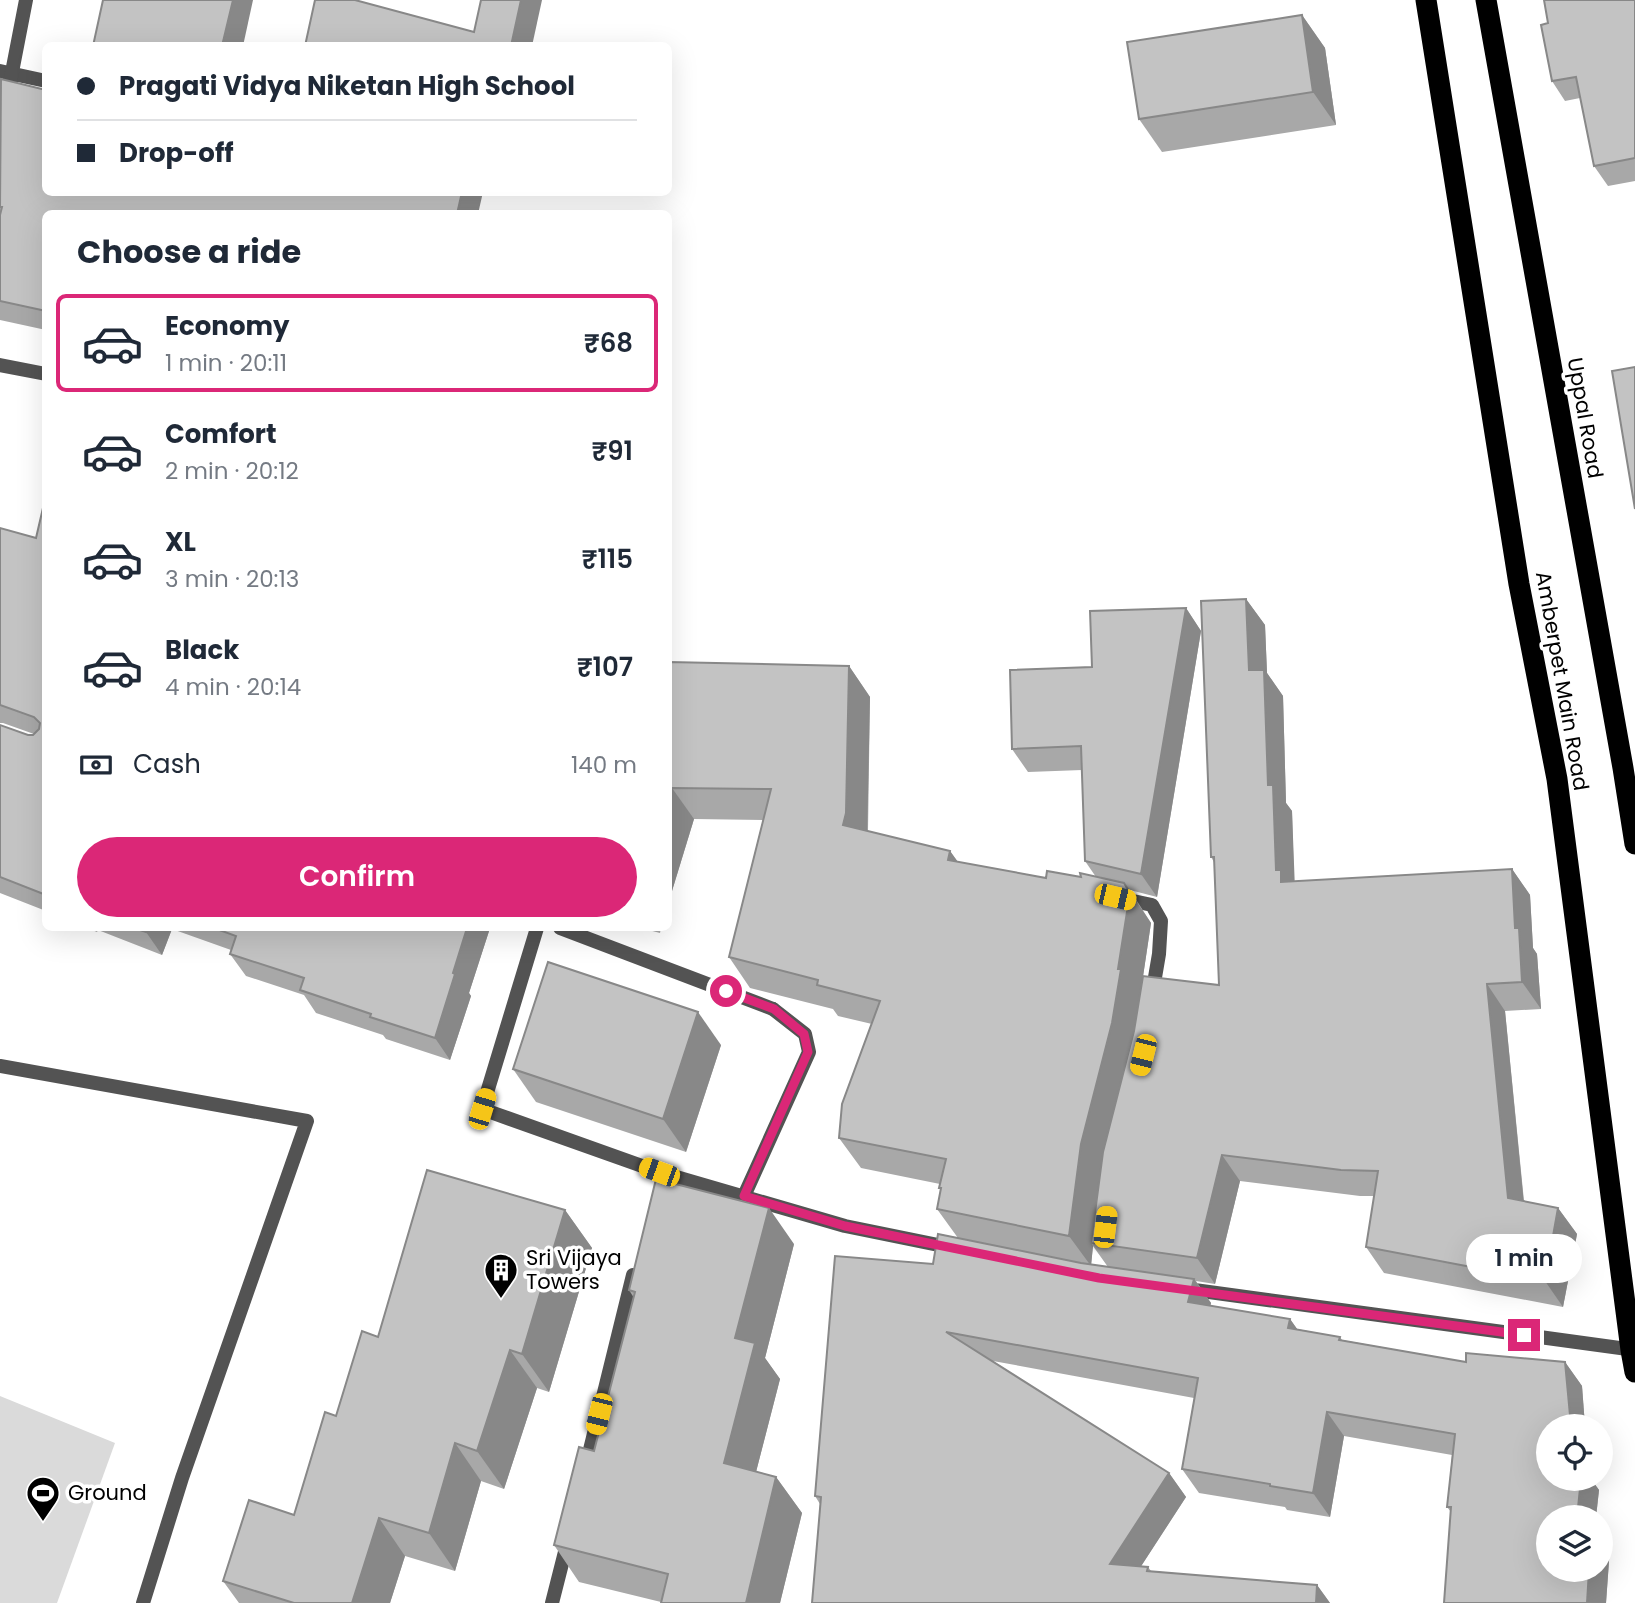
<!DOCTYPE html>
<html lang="en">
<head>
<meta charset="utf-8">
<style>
	body { margin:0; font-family:Poppins,sans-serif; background:#f6f6f7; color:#1f2937; height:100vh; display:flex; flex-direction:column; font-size:26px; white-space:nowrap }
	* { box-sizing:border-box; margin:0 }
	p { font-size:23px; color:#747a83 }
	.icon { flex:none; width:38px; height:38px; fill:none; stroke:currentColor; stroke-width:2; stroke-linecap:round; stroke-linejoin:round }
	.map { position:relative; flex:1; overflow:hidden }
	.sheet { position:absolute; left:42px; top:210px; width:630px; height:721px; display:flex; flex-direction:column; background:#fff; border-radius:10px; box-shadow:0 7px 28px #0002 }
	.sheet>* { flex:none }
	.guide { position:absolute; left:42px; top:42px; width:630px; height:154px; border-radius:10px; box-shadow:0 7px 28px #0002; display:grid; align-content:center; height:154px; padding:0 35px; background:#fff }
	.fabs { position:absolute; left:1536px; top:1414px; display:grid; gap:14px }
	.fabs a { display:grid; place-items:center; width:77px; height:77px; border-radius:50%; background:#fff; box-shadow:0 7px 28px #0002; font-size:35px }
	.end { position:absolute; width:32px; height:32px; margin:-16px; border:9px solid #db2777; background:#fff; box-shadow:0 0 0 4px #fff }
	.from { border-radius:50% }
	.bubble { position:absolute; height:49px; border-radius:24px; background:#fff; box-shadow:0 7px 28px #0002; font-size:23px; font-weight:600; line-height:49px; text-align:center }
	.car { position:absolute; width:21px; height:42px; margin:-21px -10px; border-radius:9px; box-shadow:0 0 5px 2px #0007; background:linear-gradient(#f5c518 24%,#345 0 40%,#f5c518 0 76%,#345 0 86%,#f5c518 0) }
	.guide b { display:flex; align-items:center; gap:24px; height:66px; font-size:26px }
	.guide b+b { border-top:2px solid #e0e1e3 }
	.guide i { width:18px; height:18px; background:#1f2937 }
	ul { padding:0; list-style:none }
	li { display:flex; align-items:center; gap:21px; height:98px; margin:0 14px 10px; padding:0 21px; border:4px solid transparent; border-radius:10px }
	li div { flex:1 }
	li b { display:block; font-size:26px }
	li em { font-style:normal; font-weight:600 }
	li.active { border-color:#db2777 }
	li>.icon { width:63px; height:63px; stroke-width:1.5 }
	h2 { padding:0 35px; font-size:32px; line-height:84px }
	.pay { display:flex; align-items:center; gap:18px; height:77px; padding:0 35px; font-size:26px }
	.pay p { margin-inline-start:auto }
	.cta { display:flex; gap:14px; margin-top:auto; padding:14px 35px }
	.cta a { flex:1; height:80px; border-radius:42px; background:#db2777; color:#fff; font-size:28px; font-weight:600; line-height:80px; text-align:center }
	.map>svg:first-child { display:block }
	.pitch { fill:#dadada }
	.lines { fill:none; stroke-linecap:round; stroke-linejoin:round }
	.lane { stroke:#535353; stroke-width:14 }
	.street { stroke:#535353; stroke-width:14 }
	.highway { stroke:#000; stroke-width:21 }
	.wall { fill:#a8a8a8; fill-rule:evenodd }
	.shaded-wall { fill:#888 }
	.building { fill:#c3c3c3; stroke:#888; stroke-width:2 }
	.route { stroke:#db2777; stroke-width:9 }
	.labels { text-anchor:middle; stroke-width:7; stroke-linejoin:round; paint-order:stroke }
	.street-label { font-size:21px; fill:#000; stroke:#fff }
	.poi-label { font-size:21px; fill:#000; stroke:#fff; text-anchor:start }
</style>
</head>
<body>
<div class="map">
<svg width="1635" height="1603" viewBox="0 0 1635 1603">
	<rect width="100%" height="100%" fill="#fff"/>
	<path class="pitch" d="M0,1396l115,47 -58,160h-57z"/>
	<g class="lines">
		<g class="lane">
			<path d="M0,1066l307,55 -125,357 -39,125"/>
			<path d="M744,1196l65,-144 -4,-18 -32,-25"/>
		</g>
		<g class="street">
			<path d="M0,71l46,10"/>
			<path d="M7,98l19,-98"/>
			<path d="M0,365l46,9"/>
			<path d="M1119,898l33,7 9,16 -2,33 -7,41"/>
			<path d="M537,928l-55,181 177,63 186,54 108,22"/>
			<path d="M560,928l213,81"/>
			<path d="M1187,1289l448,61"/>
			<path d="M586,1466l47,-191"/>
			<path d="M552,1603l16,-63"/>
		</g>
		<g class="highway">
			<path d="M1426,0l93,584 38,195 74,571 4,22"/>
			<path d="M1486,0l137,768 12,76"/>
		</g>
	</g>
	<g class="wall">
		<path d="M1635,0v181l-27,5 -14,-20 -14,-68 -15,3 -13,-20z"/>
		<path d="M1302,15l23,33 11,77 -174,27 -23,-33z"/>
		<path d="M0,85l46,107v138l-46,-10z"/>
		<path d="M46,495v416l-46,-18v-168l28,10 6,-1 -31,-11h-3v-195l36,10z"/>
		<path d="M1246,599l19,26 2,48 16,23 3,107 6,8 2,71 218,-13 18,26 3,53 4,6 4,55 -36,2 19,190 34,7 19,26 -14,73 -179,-34 -18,-26 8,-51h-14l-120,-15 -25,103 -19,-3 15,22 -1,3 80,13 7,10 43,8 2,3 124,22v-9l99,9 17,24 3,40h-36v53h42l8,11 -3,27h-47v53h52v-35l9,12 -4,56h-162l7,-91 -4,-5 5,-52 -108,-19 -14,81 -43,-7 -2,-3 -86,-14 -17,-24 12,-71 -201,-37 176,112 17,24 -45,69 7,1 3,4 166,14 13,18h-518l8,-99 -5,-8 20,-240 98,8 5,-30 20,4 -21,-29 4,-19 -2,-2 1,-4 -79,-16 -22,-30 3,-34 30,-80 -34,-8 -5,-7 -83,-21 -21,-31 34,-137 -69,-1 -26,85v-242l181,4 21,31 -2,134 82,20 8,11 88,16 1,-7 34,6 -1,-4 16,4 -11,-16 -3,-91 -54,2 -16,-23 -2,-79 82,-3 -2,-56 96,-3 15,23 -44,266 -27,-7 21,33 -8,53 76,9 -5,-123 -3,-5 -10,-256zM1093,1246l15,21 -17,-2z"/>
		<path d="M87,928h403l-21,65 2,3 -21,64 -64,-21 -3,-4 -67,-22 -12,-18 -58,-19 -16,-22 1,-4 -59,-21 -10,26 -64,-25 -1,2z"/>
		<path d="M641,928h20l-1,5z"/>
		<path d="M721,1045l-35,107 -150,-50 -23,-33z"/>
		<path d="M565,1210l27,38 -43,144 -12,-4 -33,101 -23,-8 -26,90 -50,-15 -15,47h-151l-16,-22 71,-66 42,-99z"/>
		<path d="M794,1244l-29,114 15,21 -24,93 20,5 26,36 -22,90h-119v-1l-82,-20 -25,-37 40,-94 40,-153 -5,-8z"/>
	</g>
	<g class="shaded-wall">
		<path d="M233,0h20l-10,46h-21z"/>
		<path d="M521,0h21l-10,46h-21z"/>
		<path d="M1302,15l23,33 11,77 -23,-33z"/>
		<path d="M462,192h21l-5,22h-21z"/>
		<path d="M1246,599l19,26 2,48 16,23 3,107 6,8 3,79 -14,-8 -5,-12 -8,-85 -19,-115z"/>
		<path d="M1186,608l15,23 -44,266 -16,-23z"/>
		<path d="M849,666l21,31 -3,147 -24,-19z"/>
		<path d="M672,788l22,31 -26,85v-103z"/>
		<path d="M950,851l22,31 -24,-22z"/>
		<path d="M1512,869l18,26 3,53 4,6 4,55 -19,-27 -7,-54z"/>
		<path d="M1124,883l27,40 -11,74 2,3 -51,243 2,3 -2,20 -22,-30 12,-92 37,-175z"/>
		<path d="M148,928h24v1l-10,26 -16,-23z"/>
		<path d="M467,928h23l-21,65 2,3 -21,64 -15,-22 18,-65z"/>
		<path d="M1487,984l18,27 21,214 -18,-27z"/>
		<path d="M698,1012l23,33 -35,107 -23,-33z"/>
		<path d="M1222,1155l18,26 -25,103 -18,-26z"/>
		<path d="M769,1208l25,36 -29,114 15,21 -31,120 -25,-36 11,-125z"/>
		<path d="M1558,1208l19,26 -14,73 -18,-26z"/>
		<path d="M565,1210l27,38 -43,144 -27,-38z"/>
		<path d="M1194,1279l17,24 -6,24 -17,-25z"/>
		<path d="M1290,1319l17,24 -19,-15z"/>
		<path d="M510,1350l27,38 -33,101 -27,-38z"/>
		<path d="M1565,1362l17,24 3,40h-14z"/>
		<path d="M1327,1412l17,24 -14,81 -17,-24z"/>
		<path d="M455,1443l26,38 -26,90 -26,-38z"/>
		<path d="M1169,1473l17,24 -59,91 -17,-24z"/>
		<path d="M776,1477l26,36 -22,90h-34z"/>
		<path d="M1581,1479h10l8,11 -3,27h-19z"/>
		<path d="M379,1518l26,38 -15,47h-38z"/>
		<path d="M1601,1535l9,12 -4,56h-19l2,-33h12z"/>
		<path d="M1317,1585l13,18h-14z"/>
	</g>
	<g class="building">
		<path d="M103,0h130l-11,46h-129z"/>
		<path d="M315,0h40l119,32 7,-32h40l-10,46h-206z"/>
		<path d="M1544,0h91v158l-41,8 -18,-89 -24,4 -11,-56 7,-2z"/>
		<path d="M1302,15l11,77 -174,27 -12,-77z"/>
		<path d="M1,79l45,11v102h416l-5,22h-411v97l-46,-10v-86l2,-8h-2z"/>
		<path d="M1635,367v142l-23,-138z"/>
		<path d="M46,495v400l-46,-18v-152l28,10h5l6,-6 1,-6 -6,-6 -34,-12v-177l36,10z"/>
		<path d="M1246,599l3,71h15l4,115h5l3,85h5v12l231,-13 3,59h4l3,54 -35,2 21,214 50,10 -13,73 -179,-34 12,-76 -37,-1 -119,-15 -25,103 -106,-15 12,-91 31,-121 9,-55 76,9 -5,-128h-3l-10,-256z"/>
		<path d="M1186,608l-45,266 -56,-13 -4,-115 -69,3 -2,-79 82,-3 -2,-56z"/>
		<path d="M668,662l181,4 -3,147 -3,12 107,26 -2,9 98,18 1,-7 34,6 -1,-4 44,10 6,10 -12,76h3l-9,54 -31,121 -12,92 -132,-27 4,-21h-2l7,-29 -107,-21 3,-34 38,-103 -63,-16 1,-5 -89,-23 42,-168 -99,-1 -4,13z"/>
		<path d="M134,928h14l-2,4z"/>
		<path d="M214,928h253l-14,45 2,1 -20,64 -65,-21 1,-3 -71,-24 4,-12 -74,-24 6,-18z"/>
		<path d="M548,962l150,50 -35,107 -150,-50z"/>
		<path d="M427,1170l138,40 -43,144 -12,-4 -33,101 -22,-8 -26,90 -50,-15 -27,85h-58l-71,-22 26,-81 45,15 31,-103 11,4 26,-85 16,6z"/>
		<path d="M656,1179l113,29 -34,130 20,5 -31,120 52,14 -30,126h-85l7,-29 -114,-29 25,-98 15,4 41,-159 -6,-2z"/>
		<path d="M938,1234l143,29 113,16 -6,23 102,17 -2,9 52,9 -1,3 127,22v-9l99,9 6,64h-22v53h32l-4,38h-28v53h40l-2,33h-143l7,-96h-4l8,-73 -128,-22 -14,81 -43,-7v-2l-88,-15 16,-91 -252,-46 223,141 -59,91 38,3 -1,4 170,14 -1,18h-504l9,-106 -6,-1 20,-240 98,8z"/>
	</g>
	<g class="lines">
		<path class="route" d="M726,991l48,18 30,25 4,18 -64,144 101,30 254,52 425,57"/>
	</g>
	<defs>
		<symbol id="building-pin" viewBox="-11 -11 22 30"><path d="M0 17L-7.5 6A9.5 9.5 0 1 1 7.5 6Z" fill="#000" stroke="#fff"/><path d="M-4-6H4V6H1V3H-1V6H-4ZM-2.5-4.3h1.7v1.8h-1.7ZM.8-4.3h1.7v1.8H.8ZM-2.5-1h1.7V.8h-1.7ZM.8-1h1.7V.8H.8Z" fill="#fff"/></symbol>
		<symbol id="stadium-pin" viewBox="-11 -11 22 30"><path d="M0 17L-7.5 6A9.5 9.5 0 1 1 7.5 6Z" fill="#000" stroke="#fff"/><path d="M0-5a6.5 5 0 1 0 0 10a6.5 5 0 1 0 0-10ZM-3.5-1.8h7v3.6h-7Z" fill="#fff"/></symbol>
	</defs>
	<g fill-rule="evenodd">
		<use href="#building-pin" x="482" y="1251" width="38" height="52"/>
		<use href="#stadium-pin" x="24" y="1474" width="38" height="52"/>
	</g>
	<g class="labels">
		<g class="street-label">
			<text transform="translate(1585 418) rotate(80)" y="7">Uppal Road</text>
			<text transform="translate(1562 681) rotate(80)" y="7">Amberpet Main Road</text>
		</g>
		<g class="poi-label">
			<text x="526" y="1265">Sri Vijaya<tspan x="526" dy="24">Towers</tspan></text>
			<text x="68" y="1500">Ground</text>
		</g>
	</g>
</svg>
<div class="fabs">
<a><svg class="icon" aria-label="locate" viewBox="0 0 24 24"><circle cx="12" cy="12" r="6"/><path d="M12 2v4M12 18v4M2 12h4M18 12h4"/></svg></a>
<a><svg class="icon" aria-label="layers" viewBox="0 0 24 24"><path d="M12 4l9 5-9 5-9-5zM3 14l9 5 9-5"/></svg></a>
</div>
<i class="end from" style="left:726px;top:991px"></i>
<i class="end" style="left:1524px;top:1335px"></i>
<div class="bubble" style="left:1466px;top:1234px;width:116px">1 min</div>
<i class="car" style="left:1115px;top:897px;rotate:103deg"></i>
<i class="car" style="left:1143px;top:1055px;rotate:194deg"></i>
<i class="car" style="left:482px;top:1109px;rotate:17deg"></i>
<i class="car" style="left:659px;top:1172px;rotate:290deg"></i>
<i class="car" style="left:1105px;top:1227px;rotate:7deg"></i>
<i class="car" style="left:599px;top:1414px;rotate:194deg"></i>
<div class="guide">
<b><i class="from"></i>Pragati Vidya Niketan High School</b>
<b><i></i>Drop-off</b>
</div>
<section class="sheet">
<h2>Choose a ride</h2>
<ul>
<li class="active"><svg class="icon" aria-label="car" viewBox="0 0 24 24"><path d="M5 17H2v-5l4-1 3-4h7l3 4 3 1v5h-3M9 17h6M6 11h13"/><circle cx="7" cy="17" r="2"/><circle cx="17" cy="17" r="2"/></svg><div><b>Economy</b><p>1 min · 20:11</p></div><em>₹68</em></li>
<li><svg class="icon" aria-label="car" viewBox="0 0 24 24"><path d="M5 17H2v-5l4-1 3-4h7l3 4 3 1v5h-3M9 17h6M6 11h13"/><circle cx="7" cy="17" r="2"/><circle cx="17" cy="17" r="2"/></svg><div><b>Comfort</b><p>2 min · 20:12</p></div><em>₹91</em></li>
<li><svg class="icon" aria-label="car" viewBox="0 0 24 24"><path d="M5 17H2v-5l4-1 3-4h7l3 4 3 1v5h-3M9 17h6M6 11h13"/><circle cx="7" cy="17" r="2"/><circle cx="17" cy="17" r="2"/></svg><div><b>XL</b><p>3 min · 20:13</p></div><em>₹115</em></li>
<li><svg class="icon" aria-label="car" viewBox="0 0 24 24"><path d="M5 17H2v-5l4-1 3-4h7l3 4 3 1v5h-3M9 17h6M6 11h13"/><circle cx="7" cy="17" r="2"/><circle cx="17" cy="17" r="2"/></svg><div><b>Black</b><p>4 min · 20:14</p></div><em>₹107</em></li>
</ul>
<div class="pay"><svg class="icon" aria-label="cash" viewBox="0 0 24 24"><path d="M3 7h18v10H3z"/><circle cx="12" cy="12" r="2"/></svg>Cash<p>140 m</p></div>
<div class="cta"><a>Confirm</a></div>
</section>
</div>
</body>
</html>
